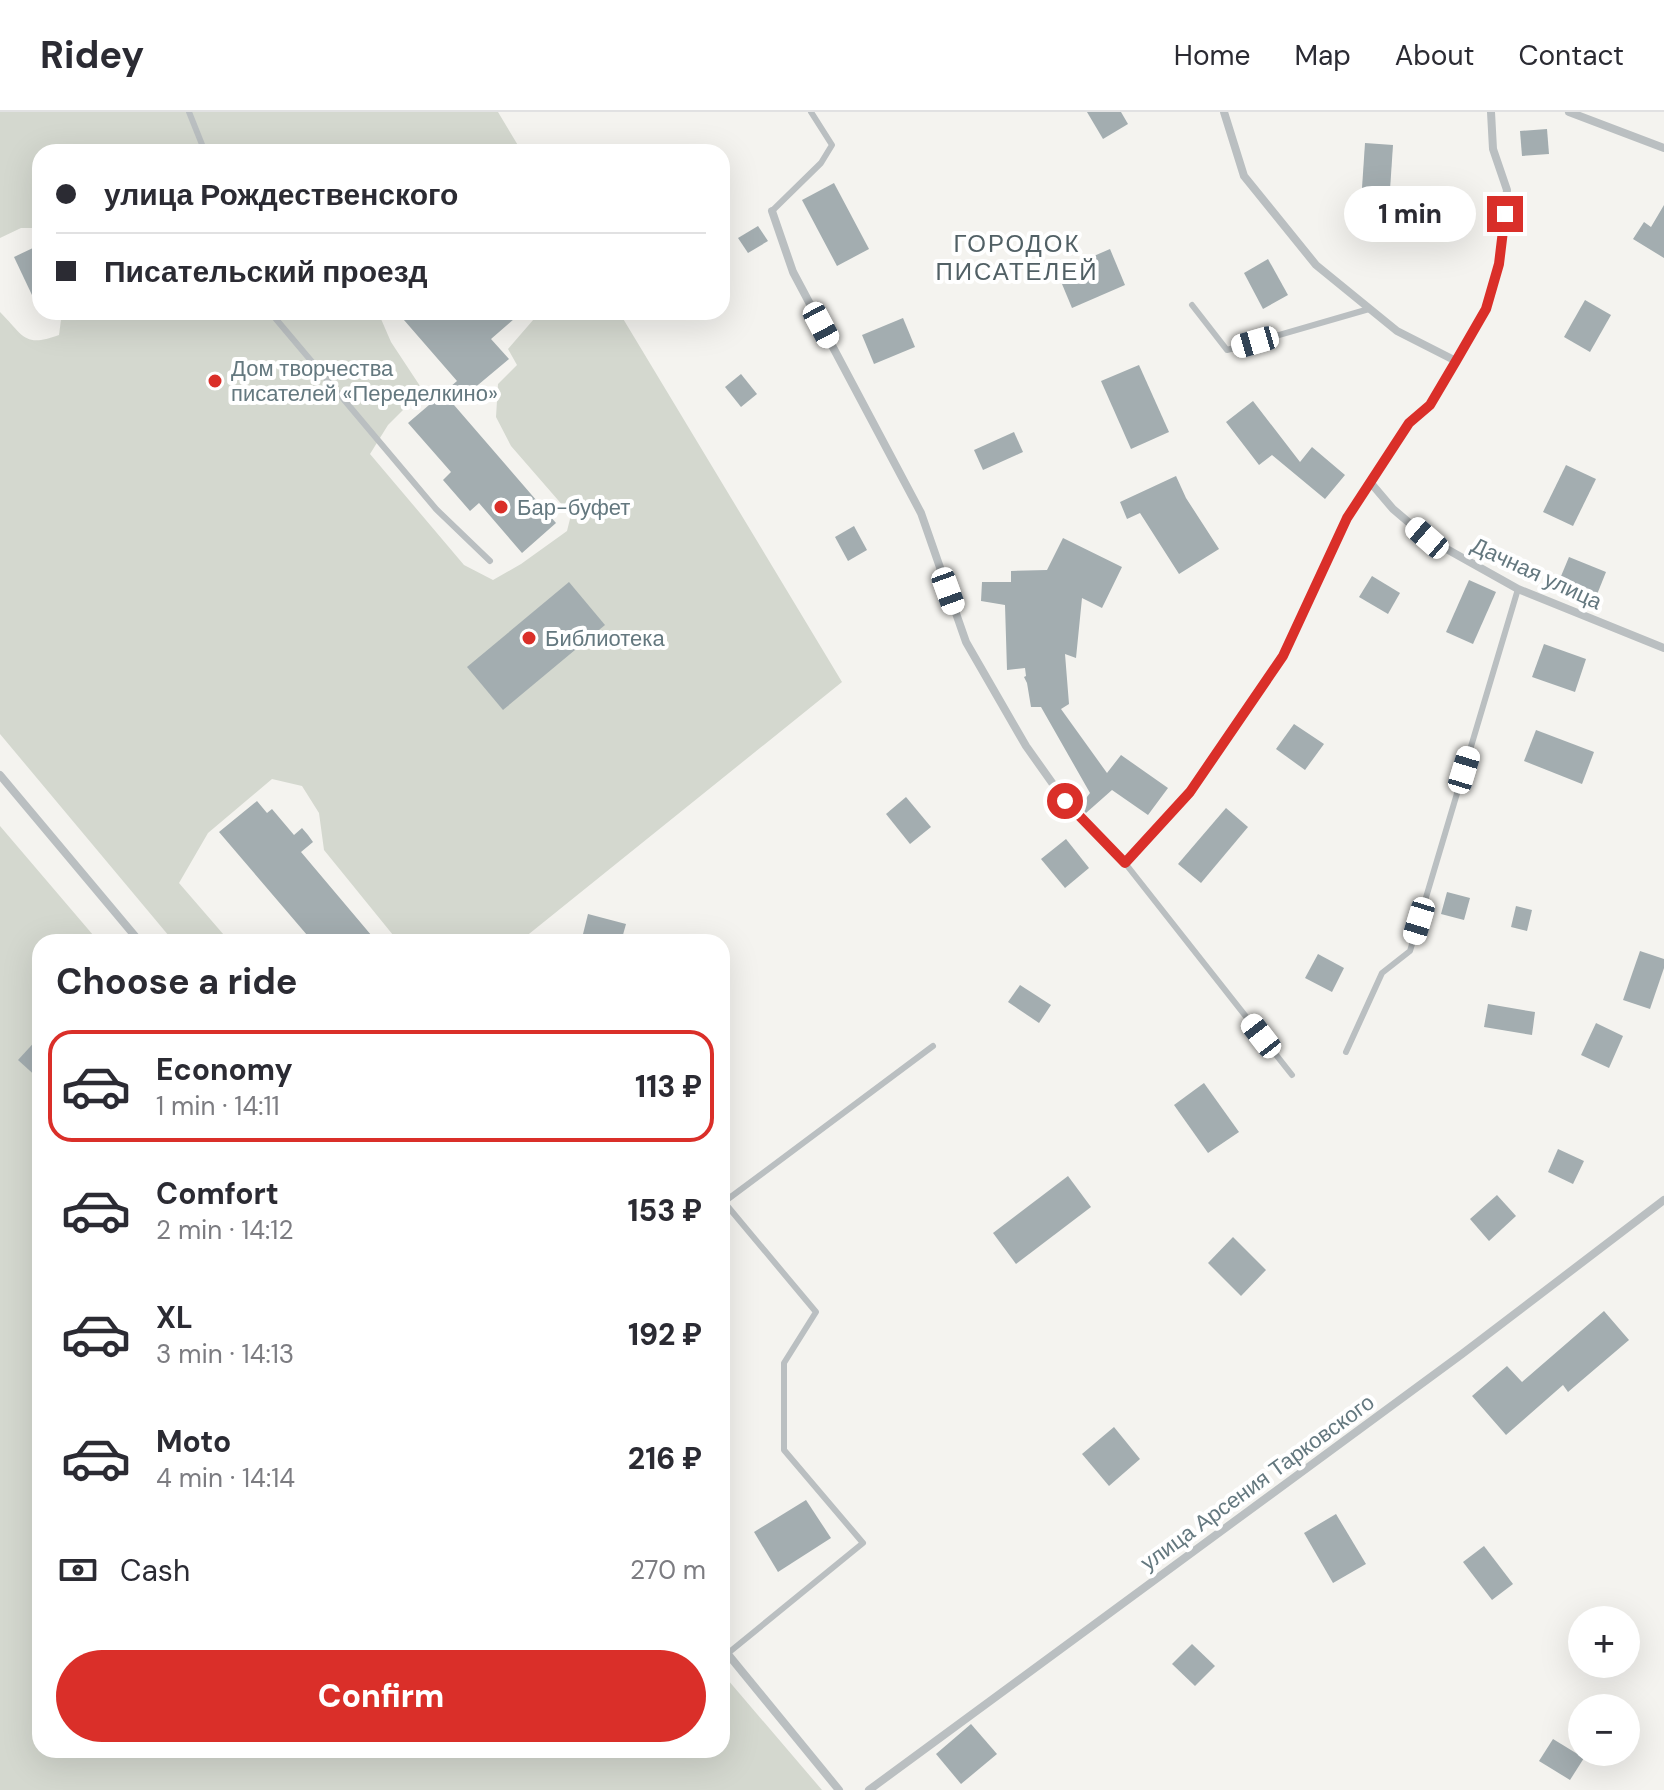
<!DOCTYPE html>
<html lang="en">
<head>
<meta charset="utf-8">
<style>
	body { margin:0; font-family:"DM Sans",sans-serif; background:#f7f7f7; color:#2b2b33; height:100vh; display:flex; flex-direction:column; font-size:30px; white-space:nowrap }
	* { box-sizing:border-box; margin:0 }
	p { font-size:26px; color:#7c7c81 }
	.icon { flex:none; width:44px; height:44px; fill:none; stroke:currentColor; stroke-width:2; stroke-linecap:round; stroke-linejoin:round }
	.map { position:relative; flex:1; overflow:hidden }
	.drawer { position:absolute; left:32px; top:822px; width:698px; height:824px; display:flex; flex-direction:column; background:#fff; border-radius:24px; box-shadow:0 8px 32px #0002 }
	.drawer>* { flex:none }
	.top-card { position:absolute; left:32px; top:32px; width:698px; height:176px; border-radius:24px; box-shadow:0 8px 32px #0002; display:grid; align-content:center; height:176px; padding:0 24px; background:#fff }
	.fabs { position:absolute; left:1568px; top:1494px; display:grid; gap:16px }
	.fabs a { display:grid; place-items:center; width:72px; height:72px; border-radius:50%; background:#fff; box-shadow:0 8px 32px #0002; font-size:40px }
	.end { position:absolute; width:36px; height:36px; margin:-18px; border:10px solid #da2f29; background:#fff; box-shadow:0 0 0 4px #fff }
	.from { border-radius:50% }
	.bubble { position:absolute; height:56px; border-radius:28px; background:#fff; box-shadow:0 8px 32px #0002; font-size:26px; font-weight:800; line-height:56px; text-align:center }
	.car { position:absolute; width:24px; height:48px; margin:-24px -12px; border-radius:10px; box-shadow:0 0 6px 2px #0007; background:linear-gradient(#fff 24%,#345 0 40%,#fff 0 76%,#345 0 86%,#fff 0) }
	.top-card b { display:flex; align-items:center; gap:28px; height:76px; font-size:30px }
	.top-card b+b { border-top:2px solid #e1e1e2 }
	.top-card i { width:20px; height:20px; background:#2b2b33 }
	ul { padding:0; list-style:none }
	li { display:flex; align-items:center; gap:24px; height:112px; margin:0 16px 12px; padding:0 8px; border:4px solid transparent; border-radius:24px }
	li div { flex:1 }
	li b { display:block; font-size:30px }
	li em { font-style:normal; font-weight:800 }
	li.current { border-color:#da2f29 }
	li>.icon { width:72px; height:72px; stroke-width:1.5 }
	h2 { padding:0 24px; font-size:36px; line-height:96px }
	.pay { display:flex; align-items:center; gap:20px; height:88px; padding:0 24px; font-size:30px }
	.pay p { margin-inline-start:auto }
	.primary-button { display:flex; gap:16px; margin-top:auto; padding:16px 24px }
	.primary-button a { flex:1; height:92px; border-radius:48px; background:#da2f29; color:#fff; font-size:32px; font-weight:800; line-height:92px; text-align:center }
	header { display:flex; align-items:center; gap:48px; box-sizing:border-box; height:112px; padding:0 40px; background:#fff; border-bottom:2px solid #e1e1e2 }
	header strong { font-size:38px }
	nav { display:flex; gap:44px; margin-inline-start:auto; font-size:28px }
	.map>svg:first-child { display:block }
	.green { fill:#d4d8cf }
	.building { fill:#a3adb0 }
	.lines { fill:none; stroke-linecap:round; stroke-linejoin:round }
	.lane { stroke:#babfc1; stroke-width:6 }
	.street { stroke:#babfc1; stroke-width:8 }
	.route { stroke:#da2f29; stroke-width:10 }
	.poi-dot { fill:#da2f29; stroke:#fff; stroke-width:3 }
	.labels { text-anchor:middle; stroke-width:8; stroke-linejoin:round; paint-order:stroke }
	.poi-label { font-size:22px; fill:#64787f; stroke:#fff; text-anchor:start }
	.street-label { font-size:22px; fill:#64787f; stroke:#fff }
	.neighbourhood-label { font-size:24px; letter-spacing:2px; fill:#516065; stroke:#fff }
</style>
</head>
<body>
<header>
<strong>Ridey</strong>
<nav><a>Home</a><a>Map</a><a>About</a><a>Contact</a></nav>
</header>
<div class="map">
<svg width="1664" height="1678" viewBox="0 0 1664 1678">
	<rect width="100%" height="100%" fill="#f4f3ef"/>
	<g class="green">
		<path d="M0,0h498l24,40h-482v83l-7,-7h-12l-21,10z"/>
		<path d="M0,200c24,24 24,36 59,23l3,-23h316l13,30 29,44 -10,17 -22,22 -18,29 94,111 29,15 28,-16 46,-33 4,-16 -60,-69 -15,-29 2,-33 19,-19 -9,-16 32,-37h79l223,370 -323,260h-134l8,-7 -69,-85 -5,-37 -17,-27 -30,-7 -64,54 -29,50 51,59h-56l-174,-208z"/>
		<path d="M0,714l99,116h-59v808h682v-77l100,117h-822z"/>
	</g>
	<g class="building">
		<path d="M1087,0h34l7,12 -25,15z"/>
		<path d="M1547,17l2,25 -27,2 -2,-25z"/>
		<path d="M1365,31l28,2 -4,60 -28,-2z"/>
		<path d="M834,71l35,66 -32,17 -35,-66z"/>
		<path d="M1664,93v53l-31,-19 11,-17 7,5z"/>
		<path d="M758,114l10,15 -20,12 -10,-15z"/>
		<path d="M35,135l5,10v55l-26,-55z"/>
		<path d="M1110,137l15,36 -53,23 -15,-36z"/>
		<path d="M1268,147l20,36 -25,14 -19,-36z"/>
		<path d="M1585,188l26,15 -21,37 -26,-15z"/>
		<path d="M397,200h125l-31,27 18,20 -55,46 102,118 -34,30 -43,-50 -9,8 -27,-31 8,-8 -43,-49 49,-42z"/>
		<path d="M903,206l12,29 -41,17 -12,-29z"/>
		<path d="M1139,253l30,67 -38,17 -30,-68z"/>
		<path d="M741,262l16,20 -16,13 -16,-20z"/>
		<path d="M1253,289l47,61 12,-15 33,28 -20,24 -53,-44 -13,10 -33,-43z"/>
		<path d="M1014,320l9,20 -40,18 -9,-20z"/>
		<path d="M1566,353l30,14 -23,47 -30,-14z"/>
		<path d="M1176,364l10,22 33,51 -40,25 -39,-61 -13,6 -7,-17z"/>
		<path d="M854,414l13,24 -19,11 -13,-24z"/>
		<path d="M1063,426l59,29 -20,41 -20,-10 -6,60 -11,-4 4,50 -8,5 46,64 14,-18 47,33 -20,27 -36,-25 -26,23 -6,-7 10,-13 -49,-86h-10l-4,-24 -3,-6 2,-1 -1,-8 -18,2 -2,-65 -24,-4 1,-19h29v-11l36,-1z"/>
		<path d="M1569,445l37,15 -10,25 -37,-16z"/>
		<path d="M1372,464l28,17 -12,21 -29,-17z"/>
		<path d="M1469,468l27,12 -23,52 -27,-12z"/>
		<path d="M569,470l36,43 -102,85 -36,-43z"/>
		<path d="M1544,532l42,15 -11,33 -43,-15z"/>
		<path d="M1294,612l30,20 -19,26 -29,-21z"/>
		<path d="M1536,618l58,22 -12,32 -58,-23z"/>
		<path d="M906,685l25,30 -21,17 -24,-30z"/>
		<path d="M257,689l10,12 5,-4 22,26 8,-7 6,7 5,7 -12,10 76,90h-64l-94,-110z"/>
		<path d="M1226,696l22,19 -47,56 -23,-19z"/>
		<path d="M1066,727l23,29 -24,20 -24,-29z"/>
		<path d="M1447,780l23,6 -6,22 -23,-6z"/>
		<path d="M1516,794l16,4 -5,21 -16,-4z"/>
		<path d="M588,802l38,10 -5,18h-40z"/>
		<path d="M1640,839l24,8v9l-14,41 -27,-9z"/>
		<path d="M1318,842l26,14 -12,24 -27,-14z"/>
		<path d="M1020,873l31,20 -12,18 -31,-21z"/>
		<path d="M1488,892l47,8 -3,23 -48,-8z"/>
		<path d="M1596,911l27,13 -14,32 -28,-13z"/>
		<path d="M40,924v44l-22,-20z"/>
		<path d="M1204,971l35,49 -31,21 -34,-48z"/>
		<path d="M1558,1037l26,12 -11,23 -25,-12z"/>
		<path d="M1068,1064l23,31 -75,57 -23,-31z"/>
		<path d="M1497,1083l19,21 -27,25 -19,-22z"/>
		<path d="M1233,1125l33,33 -25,26 -33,-33z"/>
		<path d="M1604,1199l25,29 -61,52 -5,-7 -57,50 -34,-39 35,-30 15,16z"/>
		<path d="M1114,1315l26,32 -31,27 -27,-32z"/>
		<path d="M806,1388l25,38 -53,34 -24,-40z"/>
		<path d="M1336,1402l30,50 -33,19 -29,-50z"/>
		<path d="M1484,1434l29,38 -21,16 -29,-38z"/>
		<path d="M1192,1532l23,22 -20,20 -23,-22z"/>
		<path d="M971,1612l26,30 -36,30 -25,-30z"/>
		<path d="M1553,1627l31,19 -14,22 -31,-19z"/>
	</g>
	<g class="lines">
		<g class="lane">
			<path d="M189,0l16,40"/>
			<path d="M772,99l49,-48 11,-18 -21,-33"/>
			<path d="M1192,193l35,45 142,-41"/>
			<path d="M270,200l166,197 54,52"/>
			<path d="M1125,751l167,212"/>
			<path d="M1346,940l36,-79 28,-22 108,-362"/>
			<path d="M727,1542l136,-111 -79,-93v-87l32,-51 -92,-110 209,-156"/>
		</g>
		<g class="street">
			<path d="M1224,0l20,64 72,89 81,66 59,30"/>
			<path d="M1569,0l95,36"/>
			<path d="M772,99l21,61 128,241 45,129 60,104 39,55 60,62 65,-71 93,-136 64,-138 62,-95 21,-18 56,-96 13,-45 8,-74 -14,-41 -2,-37"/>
			<path d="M1370,370l23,27 34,29 91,51 146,59"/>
			<path d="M0,663l140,167"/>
			<path d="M722,1535l117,143"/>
			<path d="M869,1678l593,-436 202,-154"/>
		</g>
	</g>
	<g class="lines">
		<path class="route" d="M1065,689l60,62 65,-71 93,-136 64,-138 62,-95 21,-18 26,-44 30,-52 13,-45 6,-50"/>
	</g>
	<g class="poi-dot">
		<circle cx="215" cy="269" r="8"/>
		<circle cx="501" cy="395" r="8"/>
		<circle cx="529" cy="526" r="8"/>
	</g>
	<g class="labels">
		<g class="poi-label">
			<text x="231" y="264">Дом творчества<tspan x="231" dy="25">писателей «Переделкино»</tspan></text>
			<text x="517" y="403">Бар-буфет</text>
			<text x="545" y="534">Библиотека</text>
		</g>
		<g class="street-label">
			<text transform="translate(1537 461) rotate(25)" y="8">Дачная улица</text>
			<text transform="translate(1257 1370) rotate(-36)" y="8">улица Арсения Тарковского</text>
		</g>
		<g class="neighbourhood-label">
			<text x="1017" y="140">ГОРОДОК<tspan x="1017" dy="28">ПИСАТЕЛЕЙ</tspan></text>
		</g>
	</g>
</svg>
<div class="fabs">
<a>+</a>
<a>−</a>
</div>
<i class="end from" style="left:1065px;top:689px"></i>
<i class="end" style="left:1505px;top:102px"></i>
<div class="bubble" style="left:1344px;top:74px;width:132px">1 min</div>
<i class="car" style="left:821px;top:213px;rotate:152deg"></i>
<i class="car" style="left:1255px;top:230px;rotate:254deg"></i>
<i class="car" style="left:1427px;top:426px;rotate:311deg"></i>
<i class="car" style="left:948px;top:479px;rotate:160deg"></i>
<i class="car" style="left:1464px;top:658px;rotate:17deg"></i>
<i class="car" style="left:1419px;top:809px;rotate:197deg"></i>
<i class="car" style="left:1261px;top:924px;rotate:322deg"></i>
<div class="top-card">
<b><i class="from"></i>улица Рождественского</b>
<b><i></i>Писательский проезд</b>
</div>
<section class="drawer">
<h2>Choose a ride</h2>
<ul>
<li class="current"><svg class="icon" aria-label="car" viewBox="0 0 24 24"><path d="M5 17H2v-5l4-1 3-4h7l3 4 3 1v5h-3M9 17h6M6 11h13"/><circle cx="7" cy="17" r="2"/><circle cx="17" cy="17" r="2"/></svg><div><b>Economy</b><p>1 min · 14:11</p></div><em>113 ₽</em></li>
<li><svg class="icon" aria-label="car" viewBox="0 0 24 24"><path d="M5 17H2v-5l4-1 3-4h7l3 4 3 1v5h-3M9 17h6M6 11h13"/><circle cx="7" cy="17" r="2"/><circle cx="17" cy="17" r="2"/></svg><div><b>Comfort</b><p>2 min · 14:12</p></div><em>153 ₽</em></li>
<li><svg class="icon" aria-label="car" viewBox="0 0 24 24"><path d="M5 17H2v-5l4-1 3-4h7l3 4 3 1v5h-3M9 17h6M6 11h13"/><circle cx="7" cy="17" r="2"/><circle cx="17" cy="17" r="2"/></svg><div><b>XL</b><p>3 min · 14:13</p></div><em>192 ₽</em></li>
<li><svg class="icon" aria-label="car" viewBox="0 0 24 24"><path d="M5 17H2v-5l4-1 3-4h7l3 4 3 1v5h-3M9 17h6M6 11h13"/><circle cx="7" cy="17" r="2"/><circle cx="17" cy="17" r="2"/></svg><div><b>Moto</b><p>4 min · 14:14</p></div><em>216 ₽</em></li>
</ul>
<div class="pay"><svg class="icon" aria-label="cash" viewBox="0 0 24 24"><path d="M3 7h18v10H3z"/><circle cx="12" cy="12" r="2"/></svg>Cash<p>270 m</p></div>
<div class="primary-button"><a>Confirm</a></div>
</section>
</div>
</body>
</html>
